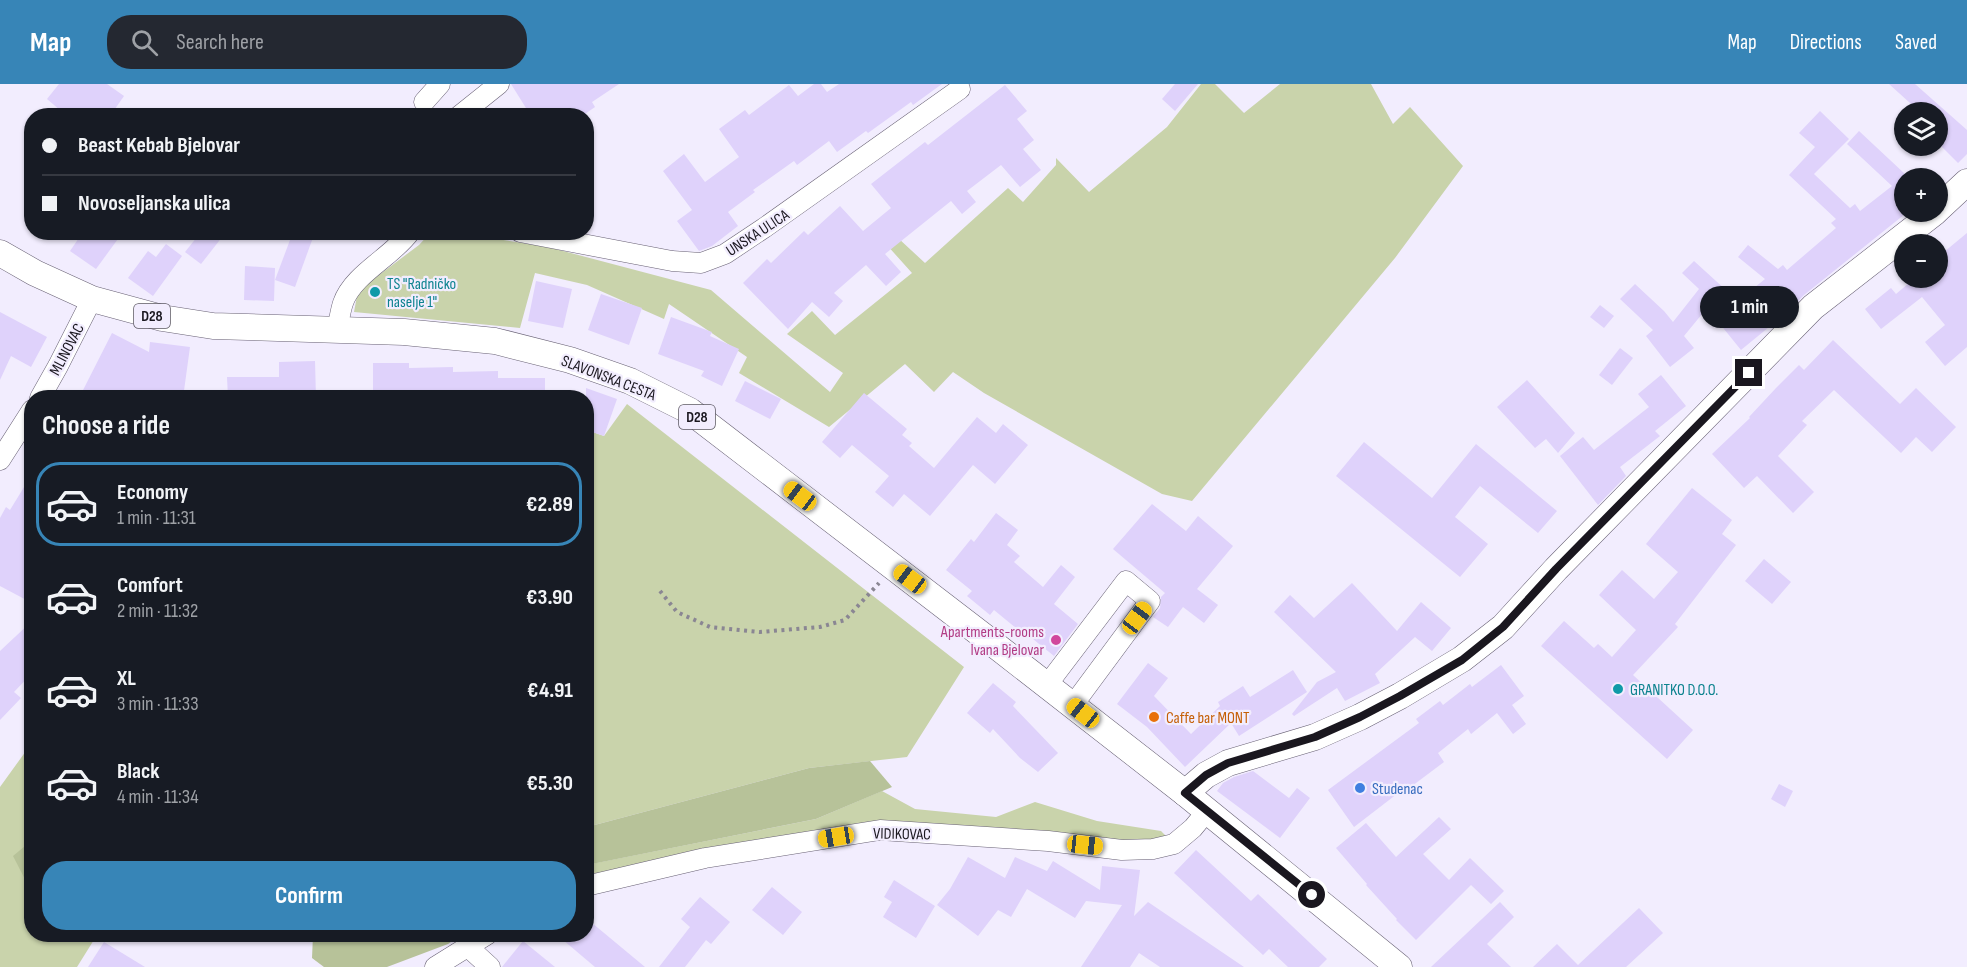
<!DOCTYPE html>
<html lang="en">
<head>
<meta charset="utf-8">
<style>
	body { margin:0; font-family:"Sofia Sans Condensed",sans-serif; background:#242831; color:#f1f3f6; height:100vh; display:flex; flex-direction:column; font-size:22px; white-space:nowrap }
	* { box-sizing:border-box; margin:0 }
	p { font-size:20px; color:#9ea1a6 }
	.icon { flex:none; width:33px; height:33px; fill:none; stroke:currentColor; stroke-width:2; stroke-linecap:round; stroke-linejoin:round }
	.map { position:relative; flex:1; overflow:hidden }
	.drawer { position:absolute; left:24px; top:306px; width:570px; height:552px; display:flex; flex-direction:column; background:#171b24; border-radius:24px; box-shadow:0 2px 4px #0004 }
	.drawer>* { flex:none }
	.top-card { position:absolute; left:24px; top:24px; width:570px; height:132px; border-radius:24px; box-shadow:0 2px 4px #0004; display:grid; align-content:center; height:132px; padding:0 18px; background:#171b24 }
	.fabs { position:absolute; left:1894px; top:18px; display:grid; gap:12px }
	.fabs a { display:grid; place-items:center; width:54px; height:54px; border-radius:50%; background:#171b24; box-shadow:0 2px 4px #0004; font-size:30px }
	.end { position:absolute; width:27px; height:27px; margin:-14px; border:8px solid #1a171f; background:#fff; box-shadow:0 0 0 3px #fff }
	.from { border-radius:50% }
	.bubble { position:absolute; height:42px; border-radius:21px; background:#171b24; box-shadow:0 2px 4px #0004; font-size:20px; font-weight:700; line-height:42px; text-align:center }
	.car { position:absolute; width:18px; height:36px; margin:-18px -9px; border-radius:8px; box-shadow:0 0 4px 2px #0007; background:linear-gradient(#f5c518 24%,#345 0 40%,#f5c518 0 76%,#345 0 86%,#f5c518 0) }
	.top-card b { display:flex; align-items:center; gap:21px; height:57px; font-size:22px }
	.top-card b+b { border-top:2px solid #363941 }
	.top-card i { width:15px; height:15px; background:#f1f3f6 }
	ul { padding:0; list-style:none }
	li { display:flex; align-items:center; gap:18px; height:84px; margin:0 12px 9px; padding:0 6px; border:3px solid transparent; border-radius:24px }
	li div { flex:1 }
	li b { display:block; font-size:22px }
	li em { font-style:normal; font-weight:700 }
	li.on { border-color:#3785b7 }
	li>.icon { width:54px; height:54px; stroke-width:1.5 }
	h2 { padding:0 18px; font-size:27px; line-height:72px }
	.primary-button { display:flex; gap:12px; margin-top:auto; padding:12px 18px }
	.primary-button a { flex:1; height:69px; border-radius:24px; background:#3785b7; color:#fff; font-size:24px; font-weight:700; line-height:69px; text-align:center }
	header { display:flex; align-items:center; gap:36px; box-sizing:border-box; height:84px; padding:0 30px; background:#3785b7; color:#fff }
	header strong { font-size:28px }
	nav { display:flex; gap:33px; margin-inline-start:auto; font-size:21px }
	.search { width:420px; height:54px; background:#242831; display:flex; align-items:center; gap:15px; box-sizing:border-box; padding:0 21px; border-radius:24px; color:#9ea1a6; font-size:22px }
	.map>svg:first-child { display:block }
	.green { fill:#c9d3ab }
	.forest { fill:#b7c299 }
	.building { fill:#dfd2fb }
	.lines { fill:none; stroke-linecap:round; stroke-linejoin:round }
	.minor-casing { stroke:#686174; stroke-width:21 }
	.major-casing { stroke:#686174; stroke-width:27 }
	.path { stroke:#8a8693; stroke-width:4; stroke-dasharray:3 4.5; stroke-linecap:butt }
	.minor { stroke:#fff; stroke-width:20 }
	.major { stroke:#fff; stroke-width:26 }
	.route { stroke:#1a171f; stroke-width:8 }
	.culture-dot { fill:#0f9aa8; stroke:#f2edfe; stroke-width:2 }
	.hotel-dot { fill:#d1479c; stroke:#f2edfe; stroke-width:2 }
	.food-dot { fill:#e8710a; stroke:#f2edfe; stroke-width:2 }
	.shop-dot { fill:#3f7fe0; stroke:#f2edfe; stroke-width:2 }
	.labels { text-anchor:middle; stroke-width:4.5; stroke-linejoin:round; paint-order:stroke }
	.shield { fill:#f2edfe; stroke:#5b5762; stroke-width:1.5 }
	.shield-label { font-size:15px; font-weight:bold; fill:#1a171f }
	.street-label { font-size:16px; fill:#1a171f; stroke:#f2edfe }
	.culture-label { font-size:16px; fill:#0d838f; stroke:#f2edfe; text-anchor:start }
	.hotel-label { font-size:16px; fill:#b23c85; stroke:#f2edfe; text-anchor:end }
	.food-label { font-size:16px; fill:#c56008; stroke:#f2edfe; text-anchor:start }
	.shop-label { font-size:16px; fill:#366cbe; stroke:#f2edfe; text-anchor:start }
</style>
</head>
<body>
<header>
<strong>Map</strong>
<div class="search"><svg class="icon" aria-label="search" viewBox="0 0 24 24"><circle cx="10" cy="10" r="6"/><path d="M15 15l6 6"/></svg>Search here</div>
<nav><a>Map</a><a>Directions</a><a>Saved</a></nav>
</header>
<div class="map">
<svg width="1967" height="883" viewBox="0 0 1967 883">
	<rect width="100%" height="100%" fill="#f2edfe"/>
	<g class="green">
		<path d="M1201,0h14l29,29 36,-29h91l22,40 17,-17 53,59 -68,92 -203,243 -30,-7 -178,-101 -31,-21 -19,20 -29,-28 -76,63 -90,-54 8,-16 -78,-53 -5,15 -77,-34 -52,-12 -15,55 -166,-16 3,-16 6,-9 56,-42 11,-12h28l90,14 163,43 119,102 13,-19 -56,-39 25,-23 23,24 77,-62 -35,-39 7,-9 41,38 83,-75 15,14 33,-37v-7l33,34 78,-65z"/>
		<path d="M627,320l337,263 -57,90 -98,11 -222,59v-397l17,6z"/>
		<path d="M31,660l1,190 65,1 -20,32h-77v-180z"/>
		<path d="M882,707l33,18 81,8 39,-15 62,19 64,10 13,13 -294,-14 -293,56 -1,-21 230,-46z"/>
	</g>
	<g class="forest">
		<path d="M870,677l22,26 -76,32 -229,46v-38l222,-59z"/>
		<path d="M31,757v50l-18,-35z"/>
		<path d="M313,851v-1l148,1 -13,9 -61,23h-63l-12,-9z"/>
	</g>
	<g class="building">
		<path d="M59,0h48l17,12 -14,20h-43l-20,-17z"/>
		<path d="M511,0h108l-27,18 3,5 -13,9h-51z"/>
		<path d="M814,0h7l6,8 12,-8h103l-29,21 -2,-3 -43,31 -2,-2 -29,21 -8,-11 -32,24 -3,-4 -41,29 2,2 -27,20 10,14 -26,20 -13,5 -22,-30 15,-11 -29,-39 21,-17 21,28 34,-25 -20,-28 26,-19 4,5 40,-30 9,11z"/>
		<path d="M1175,0h23l-23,27 -13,-12z"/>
		<path d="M1889,0h26l52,46v24l-9,9 -20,-20v-31h-18z"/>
		<path d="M1005,1l22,26 -10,8 17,21 -11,9 18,21 -21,17 -19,-22 -34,26 9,11 -14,12 -11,-13 -66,53 16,18 -15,14 -20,-21 -32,28 9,8 -14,16 -17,-15 -24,27 -45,-46 24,-24 4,4 33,-32 4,4 32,-29 23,25 28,-23 -20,-24 54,-42 3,3z"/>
		<path d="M1820,27l29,28 -35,35 36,34 5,-4 5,7 32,-25 -45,-42 12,-13 46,43v40l-101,81 -19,19 -44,36 -34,-42 -23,28 10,12 -24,19 -24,-31 7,-6 -33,-31 15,-15 29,27 9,11 26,-33 -17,-16 12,-12 44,40 27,-22 -27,-22 10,-12 30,24 5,-4 4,5 49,-42 -5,-5 5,-4 -47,-44 26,-28 -16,-14z"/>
		<path d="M83,148h40l-27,37 -26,-18z"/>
		<path d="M201,148h25l-25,32 -16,-12z"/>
		<path d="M293,148h22l-20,55 -20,-7z"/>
		<path d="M1967,149v114l-22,19 -20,-24 20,-17 -23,-28 -41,32 -16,-20 26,-21 5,6 19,-16h23v-21z"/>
		<path d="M166,160l16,12 -29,40 -25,-18 20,-27 8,6z"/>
		<path d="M245,182l30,2 -1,33 -30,-1z"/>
		<path d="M536,197l36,8 -9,39 -35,-7z"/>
		<path d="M601,210l41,14 -13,37 -41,-15z"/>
		<path d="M1600,221l14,11 -10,12 -14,-11z"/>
		<path d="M0,228l47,25 -16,30 -20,-11 -11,24z"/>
		<path d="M671,233l41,15 -2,4 29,13 -17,37 -21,-10 3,-5 -46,-17z"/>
		<path d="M112,249l37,19 1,-10 40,5 -7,51h-104z"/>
		<path d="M1833,256l67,64 16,-16 40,39 -24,25 -16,-15 -15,16 -67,-63 -32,31 5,4 -29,31 36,36 -21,21 -36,-37 -13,12 -32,-34 38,-36 -1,-1 27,-29 23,-23 5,5z"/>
		<path d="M1620,264l13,10 -21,27 -13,-10z"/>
		<path d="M315,277l1,37h-88l-1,-21h52v-15z"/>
		<path d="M373,279h36v5l44,-1v5l45,-1v7h47v20h-172z"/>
		<path d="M1661,291l25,31 -31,25 5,5 -40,31 6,9 -28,29 -38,-49 23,-19 11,13 55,-43 -11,-13z"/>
		<path d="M1527,296l48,53 -17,20 -12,-14 -11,9 -38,-41z"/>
		<path d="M745,297l36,18 -11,20 -35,-18z"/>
		<path d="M586,304l31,11 -13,37 -18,-6z"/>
		<path d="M864,309l43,36 -5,6 10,8 -3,3 25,22 43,-51 19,16 7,-9 25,21 -33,39 -22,-19 -43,51 -26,-22 -11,13 -18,-15 14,-16 -37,-31 -12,13 -18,-16z"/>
		<path d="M1364,358l68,56 44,-54 81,67 -19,22 -58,-47 -25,31 33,27 -28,33 -124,-101z"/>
		<path d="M32,390v129l-32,-17v-68l6,-11 4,3z"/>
		<path d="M1692,404l40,32 -10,14 14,11 -61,79 3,3 -45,48 60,55 -26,29 -126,-113 23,-25 30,27 4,-4 14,13 24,-27 -37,-35 23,-25 32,29 24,-27 -32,-28z"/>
		<path d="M1152,420l34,27 12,-15 35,30 -36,43 21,16 -14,18 -21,-16 -15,20 -15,-10 7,-9 1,-11 4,-4 -52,-44z"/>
		<path d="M996,429l22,17 -11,15 13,11 -6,6 29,25 18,-22 14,12 -21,27 24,20 -24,32 -26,-21 -1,2 -33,-27 -4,5 -23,-19 5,-5 -26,-21 25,-31 3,3z"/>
		<path d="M1764,475l27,23 -19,22 -27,-23z"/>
		<path d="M1352,499l45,48 24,-29 30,26 -19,23 -17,-14 -40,37 5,9 -35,18 -8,-13 -43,28 -2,-2 25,-32 19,-10 -62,-60 16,-17 24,23z"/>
		<path d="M32,537v52l-18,19 7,6 -21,22v-69z"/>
		<path d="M1148,579l20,15 -14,18 37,38 29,-28 -2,-4 25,-16 7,11 43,-27 14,22 -68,44 -8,-13 -46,44 -38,-40 -30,-23z"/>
		<path d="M1501,581l23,31 -12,9 14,19 -13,10 -16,-21 -26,21 -3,-5 -30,24 6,9 -36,27 -2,-2 -52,40 -26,-37 91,-67 -3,-4 24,-18 3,4 27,-21 2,3z"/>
		<path d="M993,599l23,19 -3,4 45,47 -20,19 -18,-14 -27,-29 -3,4 -23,-20z"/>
		<path d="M1253,687l36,27 8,-10 13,10 -30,40 -63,-47 6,-8 11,-6z"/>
		<path d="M1779,700l14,7 -8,16 -14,-8z"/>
		<path d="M1439,733l12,12 -28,25 26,26 21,-22 34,33 -13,13 -20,-19 -55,55 -20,-20 1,-1 -31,-34 1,-1 -31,-36 30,-25 30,34z"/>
		<path d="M1196,766l55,51 7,-7 69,65 -8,8h-31l-19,-18 -6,6 -89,-82z"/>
		<path d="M968,773l37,21 10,-21 32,14 6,-10 47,29 2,-24 38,4 -6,46 14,-14 96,65h-84l-21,-14 -9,14h-49l41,-62 -36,-4 -11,17 -48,-29 -16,28 -13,-7 -20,26 -41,-31 13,-16z"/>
		<path d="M894,796l41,26 -19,32 -33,-21 9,-15 -8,-5z"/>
		<path d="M772,803l30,25 -19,23 -31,-25z"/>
		<path d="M700,813l30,25 -19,22 -5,-4 -21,27h-26l31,-40 -9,-8z"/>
		<path d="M1500,818l14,15 -27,27 24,23h-80z"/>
		<path d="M1639,824l24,25 -37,34h-93l24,-23 21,21z"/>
		<path d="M586,834l59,49h-50l-39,-33h30z"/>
		<path d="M523,857l32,26h-53z"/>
		<path d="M104,858l41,25h-57z"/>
	</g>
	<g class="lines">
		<defs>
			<g id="minor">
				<path d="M424,18l16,-18"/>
				<path d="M459,32l40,-32"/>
				<path d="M520,148l152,29 29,2 24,-9 39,-26 196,-139"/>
				<path d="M337,246c2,-8 3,-18 6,-27 10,-29 49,-46 67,-71"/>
				<path d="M40,314l18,-32 34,-67"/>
				<path d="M0,376l32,-50"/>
				<path d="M1047,601l79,-104 24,20 -77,104"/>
				<path d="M586,802l119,-28 175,-28 168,11 74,9 31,-1 21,-5 19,-16 14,-17"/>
				<path d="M468,863l22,20"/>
				<path d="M435,883l53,-33"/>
			</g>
			<g id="major">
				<path d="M1938,125l29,-27"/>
				<path d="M0,169l35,20 57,26 70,19 51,8 191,6 91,9 75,19 60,21 60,30 305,234 190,148 214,174"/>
				<path d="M1185,709l21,-18 22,-12 87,-26 45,-20 40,-21 62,-37 41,-32 53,-58 257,-262 122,-95"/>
			</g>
		</defs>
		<use href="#minor" class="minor-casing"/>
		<use href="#major" class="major-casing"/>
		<path class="path" d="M660,507l17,21 33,15 50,5 60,-5 25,-7 34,-37"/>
		<use href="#minor" class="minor"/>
		<use href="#major" class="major"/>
	</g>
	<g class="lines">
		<path class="route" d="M1312,811l-127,-102 21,-18 22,-12 87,-26 45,-20 40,-21 62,-36 41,-33 53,-58 193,-196"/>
	</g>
	<g class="culture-dot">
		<circle cx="375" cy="208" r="6"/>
		<circle cx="1618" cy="605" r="6"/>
	</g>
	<circle class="hotel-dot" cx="1056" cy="556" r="6"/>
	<circle class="food-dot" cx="1154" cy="633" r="6"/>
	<circle class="shop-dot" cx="1360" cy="704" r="6"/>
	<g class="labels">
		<g class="shield">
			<rect x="134" y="220" width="36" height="24" rx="4.5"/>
			<rect x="679" y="321" width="36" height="24" rx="4.5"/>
		</g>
		<g class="shield-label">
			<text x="152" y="237">D28</text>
			<text x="697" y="338">D28</text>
		</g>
		<g class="street-label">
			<text transform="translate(757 148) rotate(-33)" y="6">UNSKA ULICA</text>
			<text transform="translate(66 265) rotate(-62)" y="6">MLINOVAC</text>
			<text transform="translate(609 293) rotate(21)" y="6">SLAVONSKA CESTA</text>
			<text transform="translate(902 749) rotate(1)" y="6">VIDIKOVAC</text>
		</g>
		<g class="culture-label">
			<text x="387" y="205">TS "Radničko<tspan x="387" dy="18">naselje 1"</tspan></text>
			<text x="1630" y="611">GRANITKO D.O.O.</text>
		</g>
		<g class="hotel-label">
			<text x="1044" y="553">Apartments-rooms<tspan x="1044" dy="18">Ivana Bjelovar</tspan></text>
		</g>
		<g class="food-label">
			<text x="1166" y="639">Caffe bar MONT</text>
		</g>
		<g class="shop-label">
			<text x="1372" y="710">Studenac</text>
		</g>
	</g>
</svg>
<div class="fabs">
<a><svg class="icon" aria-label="layers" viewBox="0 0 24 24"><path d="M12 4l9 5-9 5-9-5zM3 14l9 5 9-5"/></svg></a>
<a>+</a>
<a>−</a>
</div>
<i class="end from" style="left:1312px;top:811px"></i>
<i class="end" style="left:1749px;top:289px"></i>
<div class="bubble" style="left:1700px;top:202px;width:99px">1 min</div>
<i class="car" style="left:800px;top:412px;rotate:307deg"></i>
<i class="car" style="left:910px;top:495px;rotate:307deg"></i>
<i class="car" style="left:1137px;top:534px;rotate:37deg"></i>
<i class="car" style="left:1083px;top:629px;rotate:308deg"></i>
<i class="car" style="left:836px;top:753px;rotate:261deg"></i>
<i class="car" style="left:1085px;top:761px;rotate:96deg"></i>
<div class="top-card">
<b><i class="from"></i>Beast Kebab Bjelovar</b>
<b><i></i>Novoseljanska ulica</b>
</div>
<section class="drawer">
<h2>Choose a ride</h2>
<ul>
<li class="on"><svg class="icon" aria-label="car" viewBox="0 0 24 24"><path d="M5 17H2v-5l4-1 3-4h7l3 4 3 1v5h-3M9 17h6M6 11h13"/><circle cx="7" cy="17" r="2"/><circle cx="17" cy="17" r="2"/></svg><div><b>Economy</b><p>1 min · 11:31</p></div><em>€2.89</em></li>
<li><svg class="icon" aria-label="car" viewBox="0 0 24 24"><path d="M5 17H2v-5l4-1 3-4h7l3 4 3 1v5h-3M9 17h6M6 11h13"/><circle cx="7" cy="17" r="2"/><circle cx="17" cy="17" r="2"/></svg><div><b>Comfort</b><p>2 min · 11:32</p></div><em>€3.90</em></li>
<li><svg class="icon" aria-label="car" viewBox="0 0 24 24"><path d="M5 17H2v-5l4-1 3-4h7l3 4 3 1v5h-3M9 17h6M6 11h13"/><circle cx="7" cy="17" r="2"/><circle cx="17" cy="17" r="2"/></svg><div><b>XL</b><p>3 min · 11:33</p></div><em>€4.91</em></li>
<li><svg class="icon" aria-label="car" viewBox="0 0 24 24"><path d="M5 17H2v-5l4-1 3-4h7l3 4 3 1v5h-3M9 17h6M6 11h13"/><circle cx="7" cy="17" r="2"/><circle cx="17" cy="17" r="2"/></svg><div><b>Black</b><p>4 min · 11:34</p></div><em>€5.30</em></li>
</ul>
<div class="primary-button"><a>Confirm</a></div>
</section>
</div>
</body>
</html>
